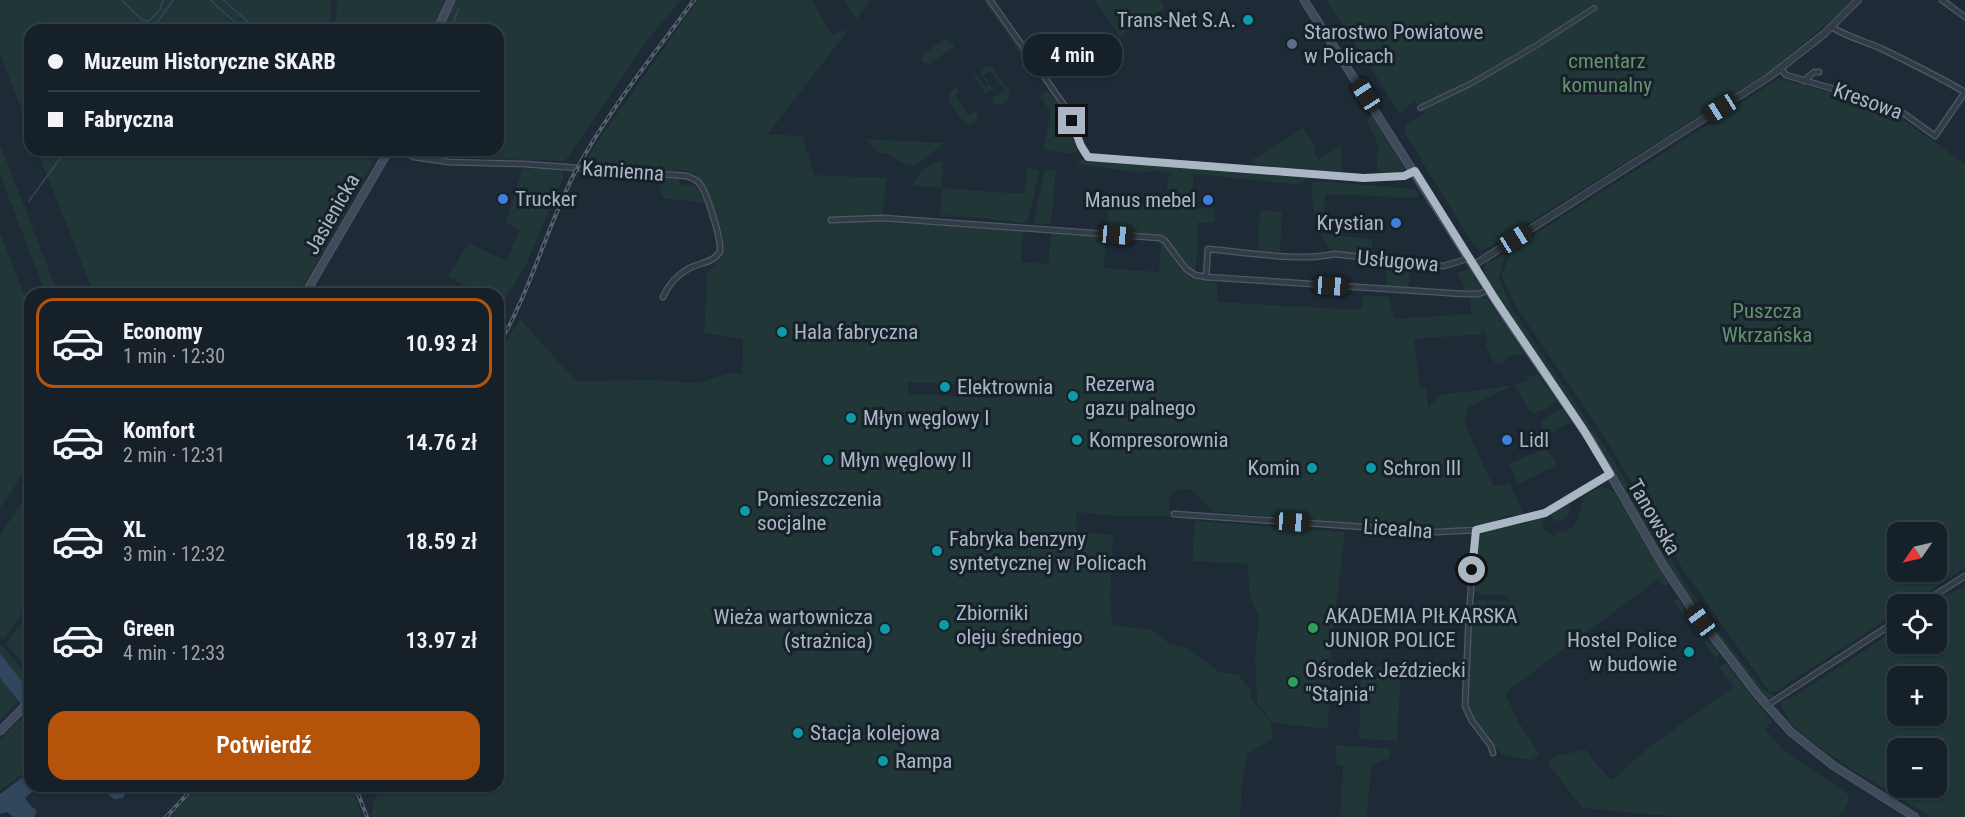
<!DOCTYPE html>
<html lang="pl">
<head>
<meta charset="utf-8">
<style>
	body { margin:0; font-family:"Roboto Condensed",sans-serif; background:#1f2830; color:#f1f3f6; height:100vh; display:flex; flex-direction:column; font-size:22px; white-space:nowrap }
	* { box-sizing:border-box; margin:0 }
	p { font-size:20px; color:#9ea3a8 }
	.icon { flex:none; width:33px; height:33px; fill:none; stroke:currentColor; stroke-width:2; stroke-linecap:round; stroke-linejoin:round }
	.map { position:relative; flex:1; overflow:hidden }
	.details { position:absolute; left:24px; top:288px; width:480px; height:504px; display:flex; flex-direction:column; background:#162028; border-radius:18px; box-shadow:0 2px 4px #0004,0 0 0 2px #353e45 }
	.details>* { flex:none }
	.guide { position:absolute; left:24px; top:24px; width:480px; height:132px; border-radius:18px; box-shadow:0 2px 4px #0004,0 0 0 2px #353e45; display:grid; align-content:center; height:132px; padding:0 24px; background:#162028 }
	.needle { width:39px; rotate:236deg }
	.tools { position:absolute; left:1887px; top:522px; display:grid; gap:12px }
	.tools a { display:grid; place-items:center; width:60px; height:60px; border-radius:12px; background:#162028; box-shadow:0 2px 4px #0004,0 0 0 2px #353e45; font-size:30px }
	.end { position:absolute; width:27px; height:27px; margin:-14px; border:8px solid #abb6c4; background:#111; box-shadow:0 0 0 3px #111 }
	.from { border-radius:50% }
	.bubble { position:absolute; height:42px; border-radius:18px; background:#162028; box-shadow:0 2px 4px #0004,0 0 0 2px #353e45; font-size:20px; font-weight:600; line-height:42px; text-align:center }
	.car { position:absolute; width:18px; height:36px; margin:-18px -9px; border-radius:8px; box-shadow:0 0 4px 2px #0007; background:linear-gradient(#222 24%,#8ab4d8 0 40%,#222 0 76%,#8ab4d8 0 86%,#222 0) }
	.guide b { display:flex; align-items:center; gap:21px; height:57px; font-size:22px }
	.guide b+b { border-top:2px solid #353e45 }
	.guide i { width:15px; height:15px; background:#f1f3f6 }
	ul { padding:10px 0 0; list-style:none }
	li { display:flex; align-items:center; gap:18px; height:90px; margin:0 12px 9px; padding:0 12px; border:3px solid transparent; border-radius:18px }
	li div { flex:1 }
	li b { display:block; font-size:22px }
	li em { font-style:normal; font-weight:600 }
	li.active { border-color:#b45309 }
	li>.icon { width:54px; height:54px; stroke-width:1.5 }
	.primary-button { display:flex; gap:12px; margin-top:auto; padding:12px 24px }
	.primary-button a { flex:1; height:69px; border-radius:18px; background:#b45309; color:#fff; font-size:24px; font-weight:600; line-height:69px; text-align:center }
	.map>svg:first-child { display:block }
	.green { fill:#203637; fill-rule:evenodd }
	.water { fill:#30475e }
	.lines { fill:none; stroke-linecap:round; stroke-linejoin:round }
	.stream { stroke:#30475e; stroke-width:1.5 }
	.pedestrian-casing { stroke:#4f5965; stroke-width:6 }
	.minor-casing { stroke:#4f5965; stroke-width:7 }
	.tertiary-casing { stroke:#4f5965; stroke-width:8 }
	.secondary-casing { stroke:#4f5965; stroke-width:9 }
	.pedestrian { stroke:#313c46; stroke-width:4 }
	.minor { stroke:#313c46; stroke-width:4.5 }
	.tertiary { stroke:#313c46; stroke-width:6 }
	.secondary { stroke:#3f4b5a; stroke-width:7 }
	.rail-casing { stroke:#53606e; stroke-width:4 }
	.rail { stroke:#17212a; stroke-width:1.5; stroke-dasharray:4.5; stroke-linecap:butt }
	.route { stroke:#abb6c4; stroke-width:8 }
	.culture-dot { fill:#0f9aa8; stroke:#17212a; stroke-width:2 }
	.service-dot { fill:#5c6f8a; stroke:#17212a; stroke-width:2 }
	.shop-dot { fill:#3f7fe0; stroke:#17212a; stroke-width:2 }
	.leisure-dot { fill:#2e9e5b; stroke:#17212a; stroke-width:2 }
	.labels { text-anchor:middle; stroke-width:6; stroke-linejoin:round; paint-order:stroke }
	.poi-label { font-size:21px; fill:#abb6c4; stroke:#17212a; text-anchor:start }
	.park-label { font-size:21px; fill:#62946a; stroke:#17212a }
	.street-label { font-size:21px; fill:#abb6c4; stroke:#17212a }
</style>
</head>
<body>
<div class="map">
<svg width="1965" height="817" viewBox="0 0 1965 817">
	<rect width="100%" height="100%" fill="#1e2a36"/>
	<g class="green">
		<path d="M0,0h332l-3,30h-299v101l-30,-76z"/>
		<path d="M338,0h107l-13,30h-98z"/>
		<path d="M457,0h224l-32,38 -84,123 -136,-4 -21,-7h90v-120h-57z"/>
		<path d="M698,0h114l20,35 17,-6 -81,105 35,2 11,39 72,3 -3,36 -2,8 142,9 -2,31 27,2 3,-32 55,4 -2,32 55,4 2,-32 22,32 8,6 26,4 1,20 144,8 1,-15 26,2 5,22 77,-5v-18h12l1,3 3,-1 37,56c-10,0 -17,1 -22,10h-6c-6,-8 -13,-18 -9,-28l-4,-6 -1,4 -68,5 6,49h7l1,20 13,-13 73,-10 13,-4 1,-4 9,-3 20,27 -7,6 -15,6 -7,-4 -14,-24 -46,22 -3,17 28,62 17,-3 14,33 -16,-1 -18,8 -34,5 -50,-1 -192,-15 -23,-22 -10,-1 -8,3 -4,9 1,15h-54l-40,-4 1,20 36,3c0,31 -6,60 0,90l39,5 18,14 18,4 31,24 19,2 14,18 -1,6 19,23 4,17 -27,16 -5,29 -2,34h-868l1,-15 4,-6v-10h121v-433l22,-34 56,62 80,-1 42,3 28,-9 16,-1 1,-34 -39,-6 3,-58 16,-23c-2,-17 -14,-71 -30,-79 -3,-2 -6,-2 -9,-2l-100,-6 11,-20zM908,382l89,5 -1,11 -88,-4z"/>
		<path d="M844,0h24l1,2 -13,18z"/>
		<path d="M983,0h4l41,61 -3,-1z"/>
		<path d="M1094,0h66l5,8 -45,29z"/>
		<path d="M1326,0h525l-13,14 -66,56 -278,175 -14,6 -10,-12 -64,-104 -1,-10 19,-11 -9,-13 -15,12z"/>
		<path d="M948,40l7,6 -26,18 -7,-2 1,-8 19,-13z"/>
		<path d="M985,66l8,2 16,23v8l-6,5h-7l-4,-3 2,-2 -1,-2 12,-6 -14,-20 -7,4 9,14 -7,5 -13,-19 5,1 8,11 2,-1 -7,-13z"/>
		<path d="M1779,78l109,31 77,55v404l-56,36h-11l-1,8 -10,7 -106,69v2l-11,3 -88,-125 -76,-128 -90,-133 -15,-32 8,-17 1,-6 9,-8 192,-121zM1936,532v40h-38v-40z"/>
		<path d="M956,87l3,5 -4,3 14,20 8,-4 1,8 -6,5 -8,-1 -16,-23 1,-7z"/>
		<path d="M1047,91c18,16 22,36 31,58l-2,4 -9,1 -23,-5 6,-38 -10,-15z"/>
		<path d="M1372,114l34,53 -4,6 -18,2 -7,-6 1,-24 -11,-26z"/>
		<path d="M1303,128l13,20 -3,3 6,8 22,-15 1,28 -86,-7 -6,-4z"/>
		<path d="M867,139l78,4 -31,23 -15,-4 -12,-9h-9z"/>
		<path d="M0,144l58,150h-12l-46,-119z"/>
		<path d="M37,150h318l19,11 -35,64 -41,69h-204z"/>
		<path d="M1081,159l9,2 217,17 -5,6h-10l-98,-10 -2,21 -4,3 -7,-1 -14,-9v-6l3,-7 3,-1 -10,-1 -5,-3 -15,3 -67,-9z"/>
		<path d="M943,161l-1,27 83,6 2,-26 12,2 -9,43 -4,10 -76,-8 -10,2 2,-29 -29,-2c6,-16 14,-21 30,-25z"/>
		<path d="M522,168l41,2v8l-38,89 -25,40h-2v-13h-20l-30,-18 21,-33 38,18 12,-31 -13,-8z"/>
		<path d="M1044,170h12l-5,54h-17z"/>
		<path d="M677,178l5,8 12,-1 5,6 5,12 -41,-5 -5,-18z"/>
		<path d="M1316,181l97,8 5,3v6l-93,-4 -2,40 50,5 -2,18c-12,-2 -27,-2 -38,-7 -17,-9 -22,-50 -21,-67z"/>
		<path d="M1108,200l107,9 -1,14 -16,-1 -2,48h-4l-28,-33 -57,-9z"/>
		<path d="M1260,210l22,2 -2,40 -22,-2z"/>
		<path d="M0,232l30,79v42l-3,1 -6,-14 6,21 -6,14 9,-15v103l-30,45v-224l4,8 -4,-10z"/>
		<path d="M1503,255h2l-6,23 13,31 101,150 70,121 40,57 40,52 12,8 -10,2 -4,-2 -85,-113 -179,-286c-7,-12 -19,-26 -8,-38l2,2z"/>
		<path d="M1385,264l26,3 -3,22 -21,-2z"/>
		<path d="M1469,268l12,21 -1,1 -17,1 1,-6 -7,-12z"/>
		<path d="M1560,409h3l7,13 -33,19 -2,-4 2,-2 -2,-4 8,-4 -2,-6z"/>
		<path d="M1544,449l3,1 9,12 -1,4 -34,17h-3l-9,-19z"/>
		<path d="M1600,487l10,2 5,4 54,89 -5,4 -7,-6 -152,113 13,28 21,32 -6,7 -16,-2 -17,-5 -30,-41 -3,-16 5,-94 5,1 1,-3 31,1v-5l-31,-2v-2l-5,-1c1,-13 -1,-29 2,-43 4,-22 29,-20 47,-24 6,-2 12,-4 18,-6l5,2 -3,3c2,7 7,11 13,13v-4c22,3 24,-19 28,-35z"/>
		<path d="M30,491v110l-25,37 -2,1 -3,-3v-101z"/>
		<path d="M1568,503l3,3 -4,12 -7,4 -7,-2 -2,-7z"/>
		<path d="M1195,521l150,11 -14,123 -3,74 -55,-6 -16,-20 -2,-45 4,-42 -9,-19 -3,-33 -55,-3z"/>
		<path d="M1965,585v232h-34l-73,-44 -42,-28 -27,-23 -9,-20 12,-4 105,-69 1,15h38l-1,-40zM1898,676h38v40h-38zM1898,748h38v40h-38z"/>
		<path d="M1678,599l41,54 -3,6 -43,-58z"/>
		<path d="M30,610v62l-24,-28z"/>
		<path d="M0,643l30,36v13l-30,-39z"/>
		<path d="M1726,663l46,59 -7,7 17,20 67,46c0,8 -5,18 -12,22h-159l-96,-9 -33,-43 1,-5 8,-5 28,-5 9,13 17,17 37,-33 84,-60 -14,-20z"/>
		<path d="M1361,666l40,3 -4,72 -38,-2z"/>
		<path d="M0,678l19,23 -19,19z"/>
		<path d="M24,716l6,9v44l-30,21v-50z"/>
		<path d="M1336,745l55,4 -2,9 -18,8 -4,51h-27l3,-51 -8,-2z"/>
		<path d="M200,786h152l10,31h-193z"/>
	</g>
	<g class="water">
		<path d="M0,653l30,39v23l-30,-37z"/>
		<path d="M30,772v14h9l-14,12 5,7 7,6 -3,6h-20l-7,-5 -7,2v-20z"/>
		<path d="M98,786h27l2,5 -4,7 -9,1z"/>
	</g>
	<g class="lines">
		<g class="stream">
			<path d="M122,0l20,20 7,1 11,-11 3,-10"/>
			<path d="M210,0l34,30"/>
			<path d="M223,0l32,28"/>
			<path d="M154,30l2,-6 17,-24"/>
			<path d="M450,30l9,-22"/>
			<path d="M29,201l37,-51"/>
		</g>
		<defs>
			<path id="pedestrian" d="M1420,108l52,-25 65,-38 57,-37"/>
			<g id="minor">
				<path d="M990,0l74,105c9,16 12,38 24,52l276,21 40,-2 11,-5"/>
				<path d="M1942,0l23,17"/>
				<path d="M1832,27c15,10 32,14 48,21 29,14 57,28 85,44"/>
				<path d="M1781,69l5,6 109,32 40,29 30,-44"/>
				<path d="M1804,81l10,-9h5"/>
				<path d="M400,150l14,7 35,5 75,2 163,12c4,2 9,3 12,7 8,9 22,55 21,68 -7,13 -21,11 -32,18 -11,6 -20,17 -25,28"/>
				<path d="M831,220l52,-2 277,20 5,3 21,28 9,6 11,2"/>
				<path d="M1470,258l-26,8 -110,-12c-32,8 -91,-2 -126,-5l-2,28 258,17h14l11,-4"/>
				<path d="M1174,514l263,18 39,-2 69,-17 65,-39"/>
				<path d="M1476,530l-7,83 -4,93 7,15 19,25 2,7"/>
				<path d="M1921,604l44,-28"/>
				<path d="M1766,706l132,-86"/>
			</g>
			<path id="tertiary" d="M1474,265l295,-188 55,-43 34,-34"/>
			<g id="secondary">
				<path d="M1304,0l204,320 83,121 72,124 27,41 67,88 34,38 43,34 81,51"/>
				<path d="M437,30l14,-30"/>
				<path d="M305,294l84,-144"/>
				<path d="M0,731l30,-30"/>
			</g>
		</defs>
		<use href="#pedestrian" class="pedestrian-casing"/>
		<use href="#minor" class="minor-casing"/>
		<use href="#tertiary" class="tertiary-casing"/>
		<use href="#secondary" class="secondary-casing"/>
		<use href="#pedestrian" class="pedestrian"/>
		<use href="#minor" class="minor"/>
		<use href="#tertiary" class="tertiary"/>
		<use href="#secondary" class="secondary"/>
		<defs>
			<g id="rail">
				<path d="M498,346c32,-54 48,-116 76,-172 33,-62 79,-118 120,-174"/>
				<path d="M355,786l12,31"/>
				<path d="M166,817l29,-31"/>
			</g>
		</defs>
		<use href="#rail" class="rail-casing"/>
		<use href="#rail" class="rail"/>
	</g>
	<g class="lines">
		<path class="route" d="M1072,121l9,25 7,11 276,21 40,-2 11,-5 80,128 88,130 27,45 -65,39 -69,17 -4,40"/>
	</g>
	<g class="culture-dot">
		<circle cx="1248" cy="20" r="6"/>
		<circle cx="782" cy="332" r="6"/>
		<circle cx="945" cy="387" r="6"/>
		<circle cx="1073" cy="396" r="6"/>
		<circle cx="851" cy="418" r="6"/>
		<circle cx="1077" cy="440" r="6"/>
		<circle cx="828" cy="460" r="6"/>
		<circle cx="1312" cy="468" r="6"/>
		<circle cx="1371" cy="468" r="6"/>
		<circle cx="745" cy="511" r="6"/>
		<circle cx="937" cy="551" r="6"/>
		<circle cx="944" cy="625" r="6"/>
		<circle cx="885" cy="629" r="6"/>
		<circle cx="1689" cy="652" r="6"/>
		<circle cx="798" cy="733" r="6"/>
		<circle cx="883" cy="761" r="6"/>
	</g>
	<circle class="service-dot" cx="1292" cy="44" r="6"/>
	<g class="shop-dot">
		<circle cx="503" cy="199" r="6"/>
		<circle cx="1208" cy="200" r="6"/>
		<circle cx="1396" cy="223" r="6"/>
		<circle cx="1507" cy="440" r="6"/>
	</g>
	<g class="leisure-dot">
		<circle cx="1313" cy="628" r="6"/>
		<circle cx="1293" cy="682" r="6"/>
	</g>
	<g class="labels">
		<g class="poi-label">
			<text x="1236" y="27" text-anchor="end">Trans-Net S.A.</text>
			<text x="1304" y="39">Starostwo Powiatowe<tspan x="1304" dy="24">w Policach</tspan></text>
			<text x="515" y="206">Trucker</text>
			<text x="1196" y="207" text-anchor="end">Manus mebel</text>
			<text x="1384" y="230" text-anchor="end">Krystian</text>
			<text x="794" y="339">Hala fabryczna</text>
			<text x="1085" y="391">Rezerwa<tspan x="1085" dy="24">gazu palnego</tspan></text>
			<text x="957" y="394">Elektrownia</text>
			<text x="863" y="425">Młyn węglowy I</text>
			<text x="1089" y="447">Kompresorownia</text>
			<text x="1519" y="447">Lidl</text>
			<text x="840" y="467">Młyn węglowy II</text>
			<text x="1300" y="475" text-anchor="end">Komin</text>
			<text x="1383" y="475">Schron III</text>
			<text x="757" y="506">Pomieszczenia<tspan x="757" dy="24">socjalne</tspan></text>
			<text x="949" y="546">Fabryka benzyny<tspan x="949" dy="24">syntetycznej w Policach</tspan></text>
			<text x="956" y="620">Zbiorniki<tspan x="956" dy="24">oleju średniego</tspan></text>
			<text x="1325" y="623">AKADEMIA PIŁKARSKA<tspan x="1325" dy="24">JUNIOR POLICE</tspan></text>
			<text x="873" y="624" text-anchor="end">Wieża wartownicza<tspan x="873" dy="24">(strażnica)</tspan></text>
			<text x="1677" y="647" text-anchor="end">Hostel Police<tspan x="1677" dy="24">w budowie</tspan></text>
			<text x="1305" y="677">Ośrodek Jeździecki<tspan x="1305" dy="24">"Stajnia"</tspan></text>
			<text x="810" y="740">Stacja kolejowa</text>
			<text x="895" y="768">Rampa</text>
		</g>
		<g class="park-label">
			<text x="1607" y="68">cmentarz<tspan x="1607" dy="24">komunalny</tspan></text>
			<text x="1767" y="318">Puszcza<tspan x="1767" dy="24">Wkrzańska</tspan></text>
		</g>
		<g class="street-label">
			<text transform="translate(1868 101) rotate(20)" y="7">Kresowa</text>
			<text transform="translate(623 171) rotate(4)" y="7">Kamienna</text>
			<text transform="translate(332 214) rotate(-60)" y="7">Jasienicka</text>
			<text transform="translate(1398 261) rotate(5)" y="7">Usługowa</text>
			<text transform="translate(1654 517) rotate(60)" y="7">Tanowska</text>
			<text transform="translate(1398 529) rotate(4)" y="7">Licealna</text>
		</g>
	</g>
</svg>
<div class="tools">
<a><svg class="needle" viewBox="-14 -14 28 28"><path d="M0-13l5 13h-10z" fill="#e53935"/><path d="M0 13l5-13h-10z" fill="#9ea3a8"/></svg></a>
<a><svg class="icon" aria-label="locate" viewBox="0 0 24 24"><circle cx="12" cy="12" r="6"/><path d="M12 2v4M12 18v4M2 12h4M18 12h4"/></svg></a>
<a>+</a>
<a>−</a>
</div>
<i class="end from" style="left:1472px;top:570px"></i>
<i class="end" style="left:1072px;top:121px"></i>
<div class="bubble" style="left:1023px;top:34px;width:99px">4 min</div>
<i class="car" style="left:1366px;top:95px;rotate:327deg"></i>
<i class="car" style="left:1721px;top:108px;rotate:238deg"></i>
<i class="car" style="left:1116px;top:235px;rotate:95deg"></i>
<i class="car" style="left:1515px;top:239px;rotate:58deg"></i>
<i class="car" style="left:1331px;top:286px;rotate:94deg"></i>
<i class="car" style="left:1292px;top:522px;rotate:94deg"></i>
<i class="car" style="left:1701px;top:621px;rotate:323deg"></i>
<div class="guide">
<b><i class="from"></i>Muzeum Historyczne SKARB</b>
<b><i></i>Fabryczna</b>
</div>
<section class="details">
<ul>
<li class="active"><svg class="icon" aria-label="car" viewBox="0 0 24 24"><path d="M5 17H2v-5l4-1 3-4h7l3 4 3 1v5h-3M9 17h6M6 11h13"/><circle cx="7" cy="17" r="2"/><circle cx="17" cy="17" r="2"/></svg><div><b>Economy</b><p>1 min · 12:30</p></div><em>10.93 zł</em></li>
<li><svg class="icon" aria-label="car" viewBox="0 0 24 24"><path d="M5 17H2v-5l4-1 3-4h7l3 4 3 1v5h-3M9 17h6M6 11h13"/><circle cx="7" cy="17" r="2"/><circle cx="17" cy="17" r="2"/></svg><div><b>Komfort</b><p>2 min · 12:31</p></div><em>14.76 zł</em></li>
<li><svg class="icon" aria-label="car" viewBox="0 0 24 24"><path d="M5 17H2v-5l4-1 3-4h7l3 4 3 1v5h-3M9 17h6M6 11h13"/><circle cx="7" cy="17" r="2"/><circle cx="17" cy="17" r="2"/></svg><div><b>XL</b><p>3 min · 12:32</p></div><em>18.59 zł</em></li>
<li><svg class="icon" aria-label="car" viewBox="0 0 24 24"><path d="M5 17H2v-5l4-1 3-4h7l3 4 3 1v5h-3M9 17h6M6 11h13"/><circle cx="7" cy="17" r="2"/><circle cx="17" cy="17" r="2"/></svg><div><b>Green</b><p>4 min · 12:33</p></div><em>13.97 zł</em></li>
</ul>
<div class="primary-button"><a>Potwierdź</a></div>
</section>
</div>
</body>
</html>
